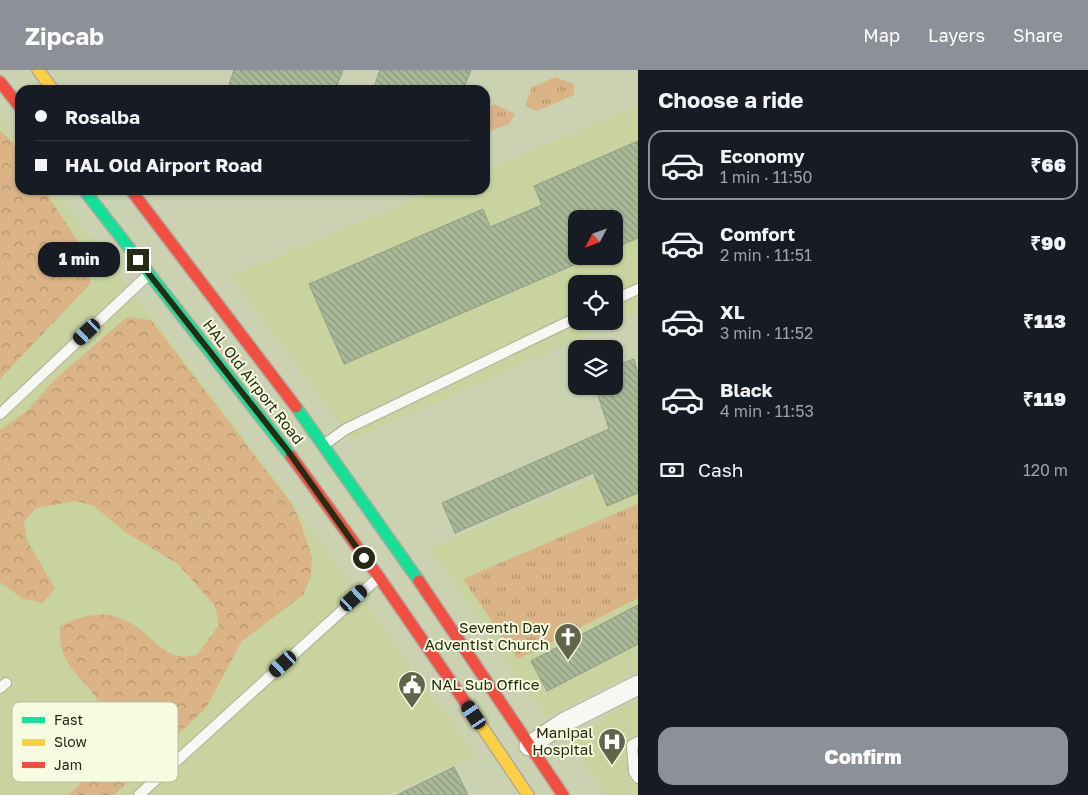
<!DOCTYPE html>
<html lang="en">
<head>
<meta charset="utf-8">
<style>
	body { margin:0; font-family:"Golos Text",sans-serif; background:#242831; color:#f1f3f6; height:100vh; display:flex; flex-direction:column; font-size:19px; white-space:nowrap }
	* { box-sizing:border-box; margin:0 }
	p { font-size:16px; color:#9ea1a6 }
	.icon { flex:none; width:28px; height:28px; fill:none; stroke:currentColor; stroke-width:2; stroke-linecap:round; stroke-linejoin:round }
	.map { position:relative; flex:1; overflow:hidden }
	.details { display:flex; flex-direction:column; background:#171b24; width:450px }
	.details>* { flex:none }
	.banner { position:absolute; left:15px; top:15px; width:475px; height:110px; border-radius:15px; box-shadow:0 1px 4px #0004; display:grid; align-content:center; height:110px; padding:0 20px; background:#171b24 }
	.needle { width:32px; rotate:229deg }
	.buttons { position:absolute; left:568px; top:140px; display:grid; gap:10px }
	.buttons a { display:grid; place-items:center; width:55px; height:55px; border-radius:10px; background:#171b24; box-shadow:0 1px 4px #0004; font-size:25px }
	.end { position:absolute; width:22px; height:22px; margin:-11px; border:6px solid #272b14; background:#fff; box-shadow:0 0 0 2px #fff }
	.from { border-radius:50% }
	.bubble { position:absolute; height:35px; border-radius:15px; background:#171b24; box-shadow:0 1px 4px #0004; font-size:16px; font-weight:800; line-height:35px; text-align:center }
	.car { position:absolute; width:15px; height:30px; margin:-15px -8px; border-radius:6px; box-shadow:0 0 4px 1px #0007; background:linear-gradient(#222 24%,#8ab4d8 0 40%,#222 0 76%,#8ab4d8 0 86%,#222 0) }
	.banner b { display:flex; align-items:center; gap:18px; height:48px; font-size:19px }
	.banner b+b { border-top:1px solid #363941 }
	.banner i { width:12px; height:12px; background:#f1f3f6 }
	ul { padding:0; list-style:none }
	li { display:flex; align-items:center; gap:15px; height:70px; margin:0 10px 8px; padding:0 10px; border:2px solid transparent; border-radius:15px }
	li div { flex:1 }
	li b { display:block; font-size:19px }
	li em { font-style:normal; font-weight:800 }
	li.current { border-color:#8c9099 }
	li>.icon { width:45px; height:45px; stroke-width:1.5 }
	h2 { padding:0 20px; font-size:22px; line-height:60px }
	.pay { display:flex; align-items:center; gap:12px; height:55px; padding:0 20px; font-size:19px }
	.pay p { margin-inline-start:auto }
	.primary-button { display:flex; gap:10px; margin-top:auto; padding:10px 20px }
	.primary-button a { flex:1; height:58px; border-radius:15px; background:#8c9099; color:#fff; font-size:20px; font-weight:800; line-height:58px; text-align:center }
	header { display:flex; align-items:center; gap:30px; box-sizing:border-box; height:70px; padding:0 25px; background:#8c9099; color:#fff }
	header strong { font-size:24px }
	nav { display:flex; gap:28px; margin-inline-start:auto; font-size:18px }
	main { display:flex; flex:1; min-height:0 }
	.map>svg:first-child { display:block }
	.built { fill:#c8d39f; fill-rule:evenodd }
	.forest { fill:url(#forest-crowns) }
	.park { fill:url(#park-tufts) }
	.building { fill:url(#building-back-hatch); stroke:#919c84 }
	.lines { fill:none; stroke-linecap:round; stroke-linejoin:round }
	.lane-casing { stroke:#a9af95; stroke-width:12 }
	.street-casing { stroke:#a9af95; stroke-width:21 }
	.fast-casing { stroke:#b0a99c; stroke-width:14 }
	.slow-casing { stroke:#b0a99c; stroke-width:14 }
	.jam-casing { stroke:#b0a99c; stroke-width:14 }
	.lane { stroke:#f7f8f3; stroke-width:10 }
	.street { stroke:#f7f8f3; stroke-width:19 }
	.fast { stroke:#16e098; stroke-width:11 }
	.slow { stroke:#ffcf43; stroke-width:11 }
	.jam { stroke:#f24e42; stroke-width:11 }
	.route { stroke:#272b14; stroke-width:6 }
	.labels { text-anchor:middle; stroke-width:4; stroke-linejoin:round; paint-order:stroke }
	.street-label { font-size:15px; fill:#272b14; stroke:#f6fcdf }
	.poi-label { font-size:15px; fill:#272b14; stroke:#f6fcdf; text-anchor:end }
	.key { fill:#f6fcdf; stroke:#b8bda2; stroke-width:1 }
	.key-label { font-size:14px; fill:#272b14 }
</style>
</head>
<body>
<header>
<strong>Zipcab</strong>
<nav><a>Map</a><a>Layers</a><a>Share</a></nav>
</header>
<main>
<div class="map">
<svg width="638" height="725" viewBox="0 0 638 725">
	<defs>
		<pattern id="forest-crowns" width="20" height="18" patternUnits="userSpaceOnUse" patternTransform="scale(1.25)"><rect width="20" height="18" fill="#dab486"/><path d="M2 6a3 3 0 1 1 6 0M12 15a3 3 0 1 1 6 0" fill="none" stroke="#b1936c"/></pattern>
		<pattern id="park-tufts" width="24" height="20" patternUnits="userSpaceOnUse" patternTransform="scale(1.25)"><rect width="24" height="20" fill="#dab486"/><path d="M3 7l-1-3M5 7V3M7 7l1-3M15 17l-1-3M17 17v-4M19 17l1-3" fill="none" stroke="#b1936c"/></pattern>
		<pattern id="building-back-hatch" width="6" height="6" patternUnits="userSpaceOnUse" patternTransform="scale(1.25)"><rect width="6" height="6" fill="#aaba99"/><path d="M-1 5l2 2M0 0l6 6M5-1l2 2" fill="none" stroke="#8a977c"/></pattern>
	</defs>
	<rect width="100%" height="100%" fill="#cad2b1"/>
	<g class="built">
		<path d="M638,35v208l-286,127 -121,-164 205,-86h49v-20zM576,149h38v37h-38zM576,214h38v37h-38z"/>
		<path d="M0,48l20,26v46h34l206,268 216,298 -90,39h-386z"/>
		<path d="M638,390v210l-92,47 -116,-169z"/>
		<path d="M638,630v95h-31l-41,-58z"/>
	</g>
	<g class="forest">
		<path d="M0,61c25,19 20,30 20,59h24l47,71 -1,23 -90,95z"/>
		<path d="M127,247l24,3 141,184 8,17 12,36 -1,19 -8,19 -61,46 -36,67 -92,87h-46c22,-19 27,-29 26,-58 6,-5 6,-8 7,-16 4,-25 -22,-39 -33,-58 -8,-13 -8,-23 -8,-37 33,-16 57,-17 86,8 9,9 19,19 32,22 6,1 14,0 19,-1l22,-30 -4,-19 -37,-42 -53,-32 -31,-26 -18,-5 -40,7 -12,14 3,18 28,49 -13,14 -19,-4 -23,-17v-152l28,-20 24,-28z"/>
	</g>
	<g class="park">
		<path d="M555,7l19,7v11l-37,16 -12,-5 7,-19z"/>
		<path d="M495,34l20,10 -6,10 -24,9v-25z"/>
		<path d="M638,434v94l-120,61 -55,-80z"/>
	</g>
	<g class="building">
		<path d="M234,0h109l-8,20h-108z"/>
		<path d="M380,0h91l-8,20h-90z"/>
		<path d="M638,71v97l-24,10v-29h-38v45l-232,100 -35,-80 174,-75 7,18 52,-22 -8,-19z"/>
		<path d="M634,289l4,14v120l-31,13 -14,-33 -138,60 -13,-30 167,-74 -14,-43h19v-20z"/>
		<path d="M638,535v39l-91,47 -16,-30z"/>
		<path d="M454,697l14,28h-71z"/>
	</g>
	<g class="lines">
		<defs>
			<g id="lane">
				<path d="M614,230l24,-11"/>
				<path d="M0,344l148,-139"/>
				<path d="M325,374l21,-15 230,-111"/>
				<path d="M0,618l6,-5"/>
				<path d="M638,672l-6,3 2,27 4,6"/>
				<path d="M139,725l239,-217"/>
			</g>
			<path id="street" d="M529,676l34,-23 75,-38"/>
			<g id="fast">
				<path d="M84,120l207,266"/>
				<path d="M296,337l123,174"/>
			</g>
			<g id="slow">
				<path d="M38,0l15,20"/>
				<path d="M474,645l54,80"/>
			</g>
			<g id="jam">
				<path d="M0,12l20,25"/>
				<path d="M131,120l165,217"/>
				<path d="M291,386l88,121 95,138"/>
				<path d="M419,511l144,214"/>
			</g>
		</defs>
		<use href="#lane" class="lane-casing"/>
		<use href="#street" class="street-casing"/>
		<use href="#fast" class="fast-casing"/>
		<use href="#slow" class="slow-casing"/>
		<use href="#jam" class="jam-casing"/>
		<use href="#lane" class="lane"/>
		<use href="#street" class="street"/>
		<use href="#fast" class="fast"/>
		<use href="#slow" class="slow"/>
		<use href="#jam" class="jam"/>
	</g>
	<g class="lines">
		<path class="route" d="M138,190l150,191 76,107"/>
	</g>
	<defs>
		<symbol id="church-pin" viewBox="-11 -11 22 30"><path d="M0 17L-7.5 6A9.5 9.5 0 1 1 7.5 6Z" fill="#60654b" stroke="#f6fcdf"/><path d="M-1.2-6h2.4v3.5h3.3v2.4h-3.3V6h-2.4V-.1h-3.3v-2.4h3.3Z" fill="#fff"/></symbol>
		<symbol id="civic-pin" viewBox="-11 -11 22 30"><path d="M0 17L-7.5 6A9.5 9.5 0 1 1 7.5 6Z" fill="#60654b" stroke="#f6fcdf"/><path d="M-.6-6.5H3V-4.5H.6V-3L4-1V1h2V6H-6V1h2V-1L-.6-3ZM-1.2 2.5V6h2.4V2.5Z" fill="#fff"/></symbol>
		<symbol id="hospital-pin" viewBox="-11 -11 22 30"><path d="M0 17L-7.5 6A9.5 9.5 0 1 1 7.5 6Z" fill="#60654b" stroke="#f6fcdf"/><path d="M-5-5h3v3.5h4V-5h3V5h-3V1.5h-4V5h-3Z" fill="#fff"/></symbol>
	</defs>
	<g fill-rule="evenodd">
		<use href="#church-pin" x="552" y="551" width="32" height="43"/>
		<use href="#civic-pin" x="396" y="599" width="32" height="43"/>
		<use href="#hospital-pin" x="596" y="656" width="32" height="43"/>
	</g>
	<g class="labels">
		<g class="street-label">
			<text transform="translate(253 312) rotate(52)" y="5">HAL Old Airport Road</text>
		</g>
		<g class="poi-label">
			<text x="549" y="563">Seventh Day<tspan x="549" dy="17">Adventist Church</tspan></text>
			<text x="431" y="620" text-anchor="start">NAL Sub Office</text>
			<text x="593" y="668">Manipal<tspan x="593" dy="17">Hospital</tspan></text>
		</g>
	</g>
	<rect x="12" y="632" width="166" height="80" rx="8" class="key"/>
	<rect x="22" y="647" width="23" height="6" fill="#16e098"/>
	<rect x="22" y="669" width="23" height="7" fill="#ffcf43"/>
	<rect x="22" y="692" width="23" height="6" fill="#f24e42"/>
	<g class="key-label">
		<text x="54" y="655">Fast</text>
		<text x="54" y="677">Slow</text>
		<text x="54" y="700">Jam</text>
	</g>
</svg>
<div class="buttons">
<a><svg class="needle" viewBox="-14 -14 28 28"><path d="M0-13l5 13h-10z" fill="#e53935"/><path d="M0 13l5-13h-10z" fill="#9ea1a6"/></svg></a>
<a><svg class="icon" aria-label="locate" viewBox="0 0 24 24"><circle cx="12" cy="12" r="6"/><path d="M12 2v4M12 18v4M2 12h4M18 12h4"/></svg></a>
<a><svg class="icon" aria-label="layers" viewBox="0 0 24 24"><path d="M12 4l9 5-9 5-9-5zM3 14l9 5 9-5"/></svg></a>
</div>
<i class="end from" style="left:364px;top:488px"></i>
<i class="end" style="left:138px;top:190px"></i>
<div class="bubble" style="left:38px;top:172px;width:82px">1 min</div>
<i class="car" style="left:87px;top:262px;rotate:227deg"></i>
<i class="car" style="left:354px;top:528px;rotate:48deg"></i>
<i class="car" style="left:283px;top:594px;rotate:228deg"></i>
<i class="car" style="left:474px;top:645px;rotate:326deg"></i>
<div class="banner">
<b><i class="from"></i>Rosalba</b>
<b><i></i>HAL Old Airport Road</b>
</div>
</div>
<section class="details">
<h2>Choose a ride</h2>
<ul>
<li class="current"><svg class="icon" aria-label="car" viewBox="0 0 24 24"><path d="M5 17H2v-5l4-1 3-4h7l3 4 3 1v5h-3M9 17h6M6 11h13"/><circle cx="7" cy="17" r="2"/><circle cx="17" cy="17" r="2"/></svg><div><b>Economy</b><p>1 min · 11:50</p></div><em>₹66</em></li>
<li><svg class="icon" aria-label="car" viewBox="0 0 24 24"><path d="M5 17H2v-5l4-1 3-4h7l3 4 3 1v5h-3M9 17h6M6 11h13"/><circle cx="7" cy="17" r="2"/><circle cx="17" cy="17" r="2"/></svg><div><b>Comfort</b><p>2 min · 11:51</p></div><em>₹90</em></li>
<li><svg class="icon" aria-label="car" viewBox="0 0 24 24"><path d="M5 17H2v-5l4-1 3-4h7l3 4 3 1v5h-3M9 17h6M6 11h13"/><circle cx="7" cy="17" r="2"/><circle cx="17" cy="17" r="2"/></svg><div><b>XL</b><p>3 min · 11:52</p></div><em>₹113</em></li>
<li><svg class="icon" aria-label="car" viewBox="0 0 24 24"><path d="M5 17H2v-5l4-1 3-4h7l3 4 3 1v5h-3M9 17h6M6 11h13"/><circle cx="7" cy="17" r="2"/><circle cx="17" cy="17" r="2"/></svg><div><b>Black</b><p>4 min · 11:53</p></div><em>₹119</em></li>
</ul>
<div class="pay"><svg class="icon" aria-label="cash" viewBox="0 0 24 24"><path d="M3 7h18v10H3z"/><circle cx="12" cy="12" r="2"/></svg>Cash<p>120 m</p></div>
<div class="primary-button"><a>Confirm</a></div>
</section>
</main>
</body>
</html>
